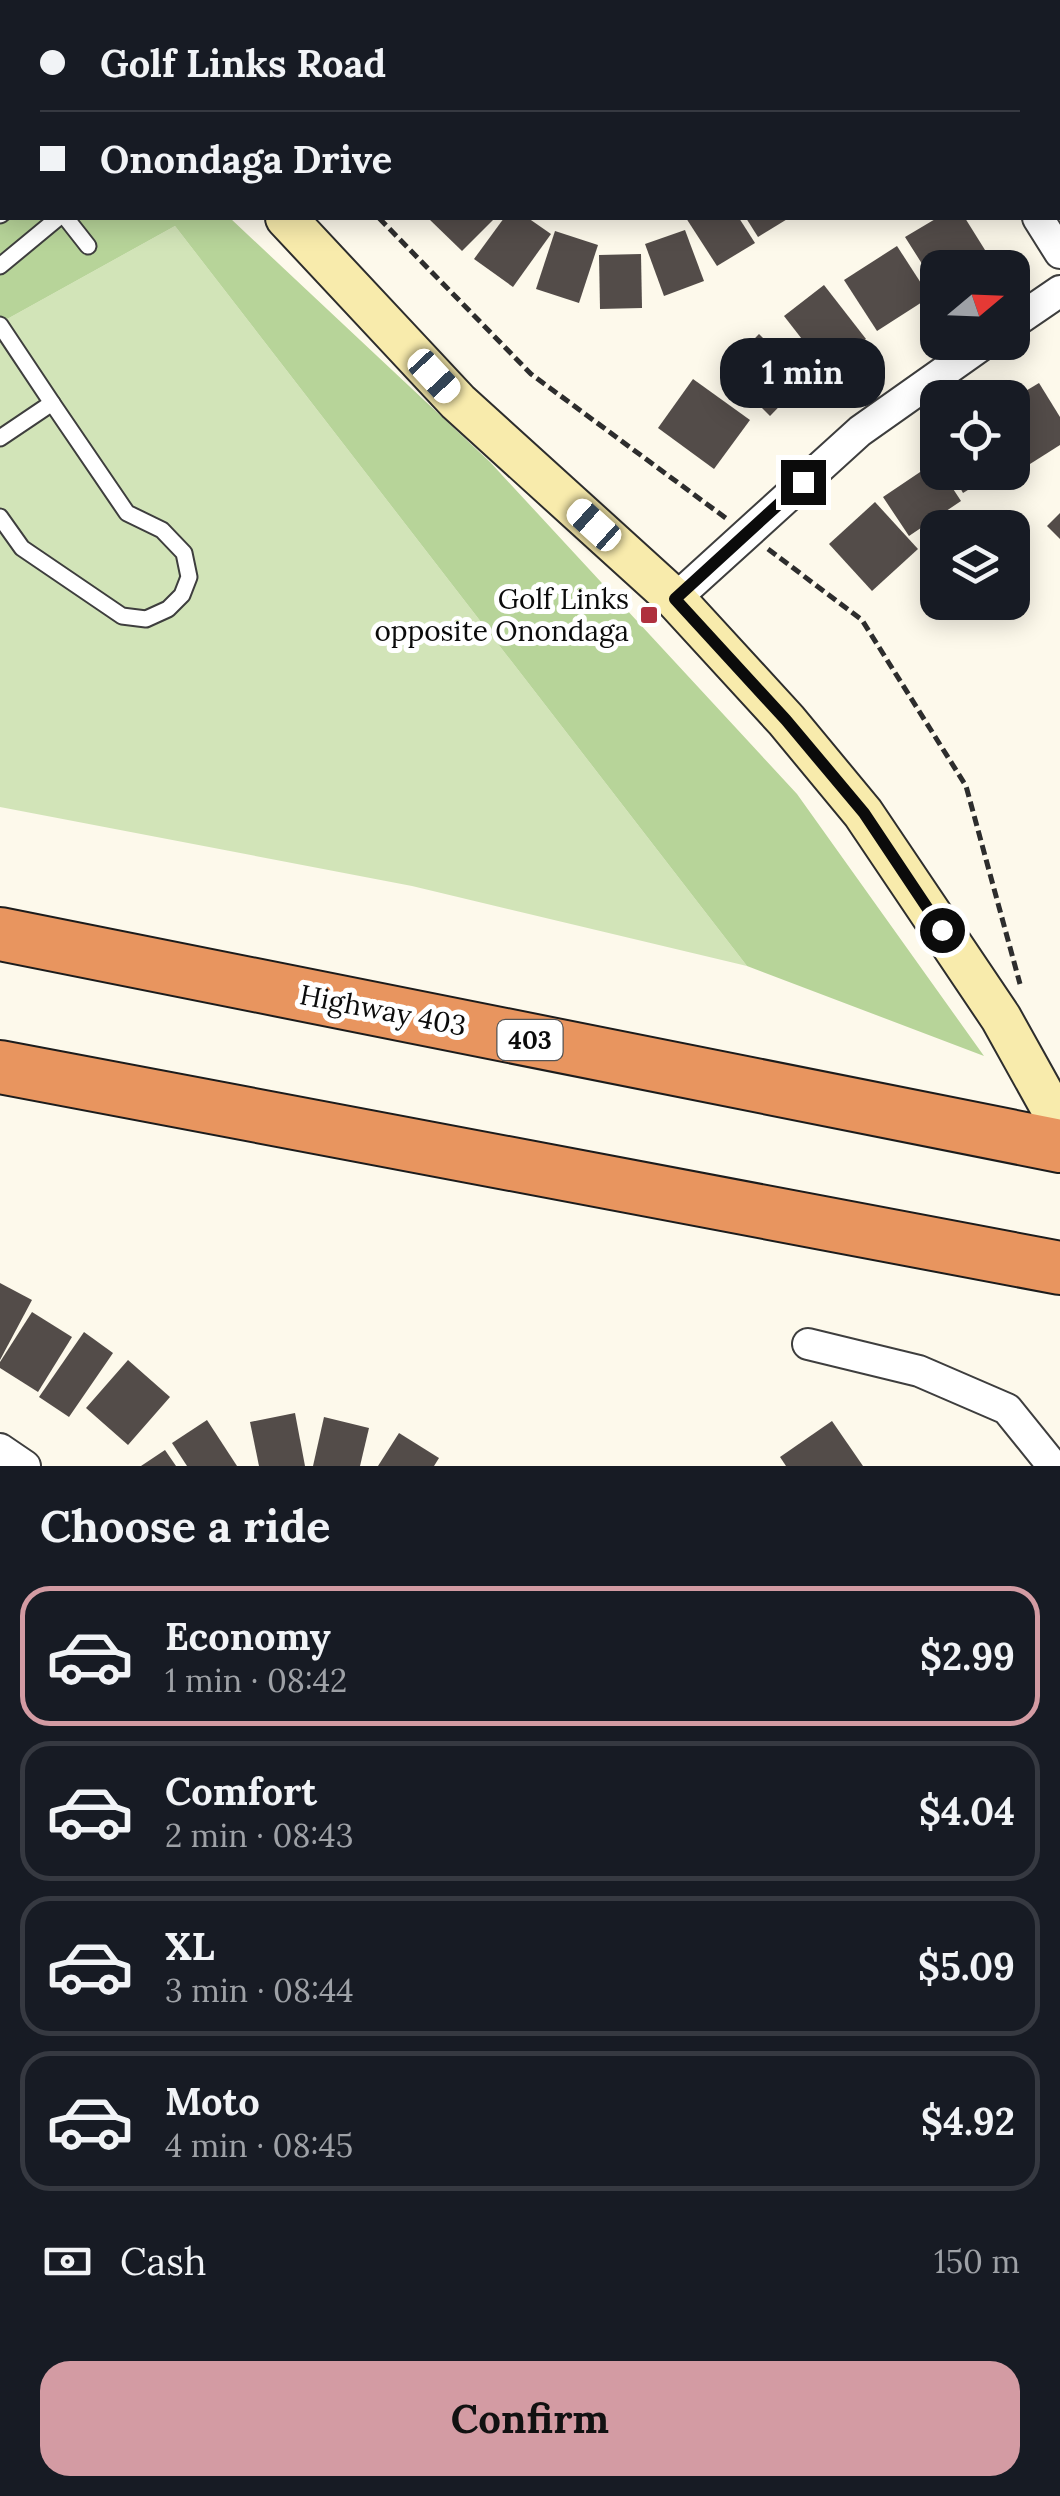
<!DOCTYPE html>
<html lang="en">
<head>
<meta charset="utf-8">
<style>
	body { margin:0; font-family:Lora,serif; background:#20242c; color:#f1f3f6; height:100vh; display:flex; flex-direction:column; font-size:38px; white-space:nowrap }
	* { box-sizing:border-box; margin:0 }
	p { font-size:32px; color:#9ea1a6 }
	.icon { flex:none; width:55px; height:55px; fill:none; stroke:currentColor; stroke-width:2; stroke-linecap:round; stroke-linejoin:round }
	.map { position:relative; height:1466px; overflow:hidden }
	.panel { display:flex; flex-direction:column; background:#171b24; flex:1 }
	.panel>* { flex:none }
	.top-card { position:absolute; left:0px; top:0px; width:1060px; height:220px; box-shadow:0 5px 25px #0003; display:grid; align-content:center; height:220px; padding:0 40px; background:#171b24 }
	.needle { width:65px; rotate:71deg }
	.fabs { position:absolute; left:920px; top:250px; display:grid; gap:20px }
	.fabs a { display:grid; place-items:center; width:110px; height:110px; border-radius:20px; background:#171b24; box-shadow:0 5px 25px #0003; font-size:50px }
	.end { position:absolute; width:45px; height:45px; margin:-22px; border:12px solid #0b0b0b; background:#fff; box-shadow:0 0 0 5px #fff }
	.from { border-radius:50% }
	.bubble { position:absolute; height:70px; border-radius:30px; background:#171b24; box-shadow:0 5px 25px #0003; font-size:32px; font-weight:800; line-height:70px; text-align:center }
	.car { position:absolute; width:30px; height:60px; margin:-30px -15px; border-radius:12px; box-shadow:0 0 8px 2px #0007; background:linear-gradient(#fff 24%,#345 0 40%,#fff 0 76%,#345 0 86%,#fff 0) }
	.top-card b { display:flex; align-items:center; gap:35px; height:95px; font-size:38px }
	.top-card b+b { border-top:2px solid #363941 }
	.top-card i { width:25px; height:25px; background:#f1f3f6 }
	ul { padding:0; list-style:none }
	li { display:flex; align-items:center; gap:30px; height:140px; margin:0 20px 15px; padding:0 20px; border:5px solid #363941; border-radius:30px }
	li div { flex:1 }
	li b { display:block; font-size:38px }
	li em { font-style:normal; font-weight:800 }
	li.active { border-color:#d39ba3 }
	li>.icon { width:90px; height:90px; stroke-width:1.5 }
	h2 { padding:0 40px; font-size:45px; line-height:120px }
	.pay { display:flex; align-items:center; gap:25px; height:110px; padding:0 40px; font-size:38px }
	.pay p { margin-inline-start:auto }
	.cta { display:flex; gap:20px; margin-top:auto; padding:20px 40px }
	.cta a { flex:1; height:115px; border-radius:30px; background:#d39ba3; color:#111; font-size:40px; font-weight:800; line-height:115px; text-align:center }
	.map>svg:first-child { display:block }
	.green { fill:#d2e4b8 }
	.forest { fill:#b7d499 }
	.building { fill:#534c49 }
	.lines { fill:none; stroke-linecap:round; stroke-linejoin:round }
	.lane-casing { stroke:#3e3e3e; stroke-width:19 }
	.street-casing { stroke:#3e3e3e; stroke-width:34 }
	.secondary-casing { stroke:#2d2d2d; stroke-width:44 }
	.highway-casing { stroke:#1c1c1c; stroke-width:56 }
	.path { stroke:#2d2d2d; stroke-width:5; stroke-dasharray:10 5; stroke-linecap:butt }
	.lane { stroke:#fff; stroke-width:15 }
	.street { stroke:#fff; stroke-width:30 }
	.secondary { stroke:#f8ebac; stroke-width:40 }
	.highway { stroke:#e8955f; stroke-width:52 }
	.route { stroke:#0b0b0b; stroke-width:12 }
	.poi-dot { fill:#af303e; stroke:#fff; stroke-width:4 }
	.labels { text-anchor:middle; stroke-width:10; stroke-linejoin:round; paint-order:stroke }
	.shield { fill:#fff; stroke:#545454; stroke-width:2.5 }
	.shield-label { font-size:25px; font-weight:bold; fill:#0b0b0b }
	.poi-label { font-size:28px; fill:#0b0b0b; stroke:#fff; text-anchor:end }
	.street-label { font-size:28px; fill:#0b0b0b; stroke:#fff }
</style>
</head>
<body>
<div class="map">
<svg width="1060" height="1466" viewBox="0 0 1060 1466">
	<rect width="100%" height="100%" fill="#fdf9eb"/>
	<path class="green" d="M175,226l572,740 -335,-80 -412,-79v-484z"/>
	<path class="forest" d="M0,0l58,2h-56v216h228l260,244 307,332 187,262 -237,-90 -572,-740 -175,97z"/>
	<g class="building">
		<path d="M428,218h67l-33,33z"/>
		<path d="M504,218h24l23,16 -38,53 -39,-28z"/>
		<path d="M686,218h53l16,25 -38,23z"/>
		<path d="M746,218h43l-31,19z"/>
		<path d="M937,218h28l25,40 -16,10h-36v21l-33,-52z"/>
		<path d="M685,230l19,51 -40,15 -19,-52z"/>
		<path d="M555,231l43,14 -19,58 -43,-14z"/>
		<path d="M897,246l33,51 -53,34 -33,-51z"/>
		<path d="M641,254l1,54 -42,1 -1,-54z"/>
		<path d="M824,285l42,54 -40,31 -42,-54z"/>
		<path d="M759,334l46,46 -35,36 -46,-46z"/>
		<path d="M693,379l57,41 -36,49 -56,-41z"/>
		<path d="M1039,383l21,34v28l-30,19 -18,-27v-38z"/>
		<path d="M935,462l3,10h4l19,29 -52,35 -26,-39z"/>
		<path d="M951,472h46l-34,21z"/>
		<path d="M875,502l43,47 -46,42 -43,-47z"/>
		<path d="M1060,513v26l-13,-13z"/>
		<path d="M0,1283l32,17 -32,60z"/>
		<path d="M32,1312l40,25 -34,55 -38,-24v-6z"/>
		<path d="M84,1332l29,21 -44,64 -30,-20z"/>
		<path d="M128,1360l42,37 -42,48 -42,-37z"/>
		<path d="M295,1413l10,53h-46l-9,-44z"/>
		<path d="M324,1417l45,11 -9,38h-47z"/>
		<path d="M207,1420l30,46h-50l-15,-23z"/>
		<path d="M832,1421l31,45h-77l-6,-9z"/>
		<path d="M399,1433l40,25 -5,8h-56z"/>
		<path d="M165,1450l11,16h-35z"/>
	</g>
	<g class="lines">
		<defs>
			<g id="lane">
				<path d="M0,215l2,-1"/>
				<path d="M66,218l22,28"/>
				<path d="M0,266l58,-48"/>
				<path d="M0,325l52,78 -52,35"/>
				<path d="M0,517l22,31 100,68 24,3 22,-10 14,-14 7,-18 -5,-24 -22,-23 -35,-17 -75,-110"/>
			</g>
			<g id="street">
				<path d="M406,0v2"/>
				<path d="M913,2l4,-2"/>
				<path d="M1038,218l22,35"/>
				<path d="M1012,324l48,-33"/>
				<path d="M675,599l185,-168 126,-89"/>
				<path d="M808,1344l111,27 88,38 46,57"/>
				<path d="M0,1449l25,17"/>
			</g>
			<g id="secondary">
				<path d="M102,0l2,2"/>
				<path d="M286,218l172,184 217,197 111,121 77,93 138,205 59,106"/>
			</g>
			<g id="highway">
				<path d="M0,934l1060,212"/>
				<path d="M0,1067l1060,201"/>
			</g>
		</defs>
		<use href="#lane" class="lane-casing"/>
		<use href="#street" class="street-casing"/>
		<use href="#secondary" class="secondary-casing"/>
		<use href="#highway" class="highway-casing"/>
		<g class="path">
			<path d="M171,0l2,2"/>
			<path d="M379,218l152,156 196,145"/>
			<path d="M768,549l94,71 104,166 54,198"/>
		</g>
		<use href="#lane" class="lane"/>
		<use href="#street" class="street"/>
		<use href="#secondary" class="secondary"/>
		<use href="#highway" class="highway"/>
	</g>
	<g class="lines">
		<path class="route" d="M803,482l-128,117 111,121 78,93 78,117"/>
	</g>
	<rect class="poi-dot" x="639" y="605" width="20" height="20" rx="5"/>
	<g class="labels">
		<rect class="shield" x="497.5" y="1020" width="65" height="40" rx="8"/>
		<g class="shield-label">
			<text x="530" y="1049">403</text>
		</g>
		<g class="poi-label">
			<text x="629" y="609">Golf Links<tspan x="629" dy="32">opposite Onondaga</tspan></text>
		</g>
		<g class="street-label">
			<text transform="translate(383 1010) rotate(11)" y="10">Highway 403</text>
		</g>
	</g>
</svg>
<div class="fabs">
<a><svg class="needle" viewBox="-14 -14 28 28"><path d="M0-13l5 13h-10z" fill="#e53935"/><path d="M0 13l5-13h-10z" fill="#9ea1a6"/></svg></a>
<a><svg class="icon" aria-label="locate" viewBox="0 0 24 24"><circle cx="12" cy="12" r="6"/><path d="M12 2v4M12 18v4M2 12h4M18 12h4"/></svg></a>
<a><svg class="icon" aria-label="layers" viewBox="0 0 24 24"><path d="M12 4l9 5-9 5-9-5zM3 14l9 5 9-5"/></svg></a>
</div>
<i class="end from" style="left:942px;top:930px"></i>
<i class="end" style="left:803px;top:482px"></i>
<div class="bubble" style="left:720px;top:338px;width:165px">1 min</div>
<i class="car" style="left:434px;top:376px;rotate:137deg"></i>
<i class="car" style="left:594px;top:525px;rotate:312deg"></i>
<div class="top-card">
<b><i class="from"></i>Golf Links Road</b>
<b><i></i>Onondaga Drive</b>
</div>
</div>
<section class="panel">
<h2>Choose a ride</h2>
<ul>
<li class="active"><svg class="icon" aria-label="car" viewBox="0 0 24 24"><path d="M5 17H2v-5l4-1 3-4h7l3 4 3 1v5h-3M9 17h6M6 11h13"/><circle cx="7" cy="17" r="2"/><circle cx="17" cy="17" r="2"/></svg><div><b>Economy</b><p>1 min · 08:42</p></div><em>$2.99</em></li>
<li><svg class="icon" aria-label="car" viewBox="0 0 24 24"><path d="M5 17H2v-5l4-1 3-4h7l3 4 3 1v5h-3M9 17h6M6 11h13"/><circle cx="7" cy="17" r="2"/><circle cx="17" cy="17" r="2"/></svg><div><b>Comfort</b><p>2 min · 08:43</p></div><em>$4.04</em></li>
<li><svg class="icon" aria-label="car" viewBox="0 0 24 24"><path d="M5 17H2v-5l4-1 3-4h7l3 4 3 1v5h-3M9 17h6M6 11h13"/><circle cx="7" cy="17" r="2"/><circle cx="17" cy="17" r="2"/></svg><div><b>XL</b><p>3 min · 08:44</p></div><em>$5.09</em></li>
<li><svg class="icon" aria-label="car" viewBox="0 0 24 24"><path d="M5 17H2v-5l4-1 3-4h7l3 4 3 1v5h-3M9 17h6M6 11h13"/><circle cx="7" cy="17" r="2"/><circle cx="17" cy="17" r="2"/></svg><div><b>Moto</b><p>4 min · 08:45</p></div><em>$4.92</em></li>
</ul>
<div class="pay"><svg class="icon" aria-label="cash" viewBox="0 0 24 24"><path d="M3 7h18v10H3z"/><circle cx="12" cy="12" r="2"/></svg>Cash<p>150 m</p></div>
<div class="cta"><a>Confirm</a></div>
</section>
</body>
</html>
